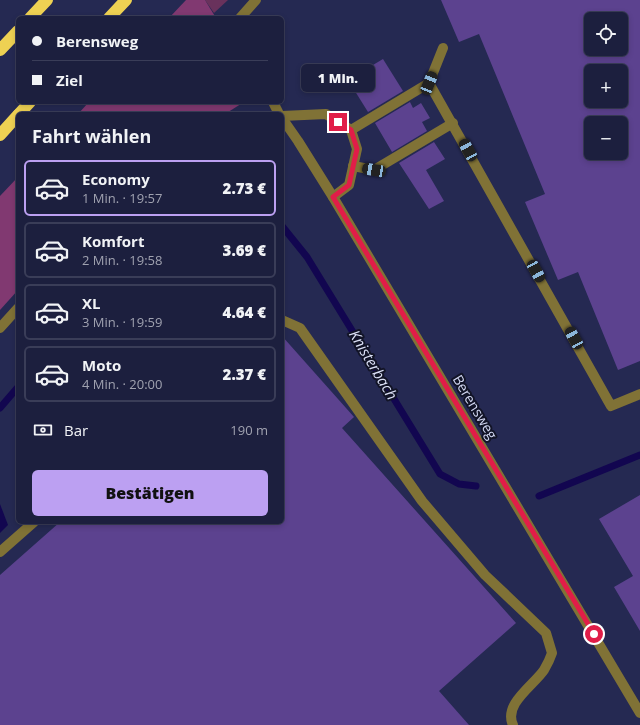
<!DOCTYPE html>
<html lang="de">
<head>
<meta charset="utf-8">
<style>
	body { margin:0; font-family:"Open Sans",sans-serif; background:#292c49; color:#f1f3f6; height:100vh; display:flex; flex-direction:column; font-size:15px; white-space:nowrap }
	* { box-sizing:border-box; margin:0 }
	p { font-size:13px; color:#a0a2b0 }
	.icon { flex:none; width:22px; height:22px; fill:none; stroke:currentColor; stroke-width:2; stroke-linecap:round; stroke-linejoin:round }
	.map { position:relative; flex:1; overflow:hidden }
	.side { position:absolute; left:16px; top:112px; width:268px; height:412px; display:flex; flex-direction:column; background:#1c1f3e; border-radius:6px; box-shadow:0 2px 6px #0003,0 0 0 1px #3a3d58 }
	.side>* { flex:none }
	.hud { position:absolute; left:16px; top:16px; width:268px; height:88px; border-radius:6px; box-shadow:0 2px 6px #0003,0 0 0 1px #3a3d58; display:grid; align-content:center; height:88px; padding:0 16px; background:#1c1f3e }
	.fabs { position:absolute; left:584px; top:12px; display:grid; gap:8px }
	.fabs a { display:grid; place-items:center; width:44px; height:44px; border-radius:6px; background:#1c1f3e; box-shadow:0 2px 6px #0003,0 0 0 1px #3a3d58; font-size:20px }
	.end { position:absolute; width:18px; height:18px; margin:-9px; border:5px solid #e11d48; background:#fff; box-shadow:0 0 0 2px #fff }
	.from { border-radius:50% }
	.bubble { position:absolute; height:28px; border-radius:6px; background:#1c1f3e; box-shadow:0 2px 6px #0003,0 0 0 1px #3a3d58; font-size:13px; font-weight:800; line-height:28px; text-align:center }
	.car { position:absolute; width:12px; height:24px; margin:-12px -6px; border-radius:5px; box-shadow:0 0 3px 1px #0007; background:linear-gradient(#222 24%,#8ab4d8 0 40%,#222 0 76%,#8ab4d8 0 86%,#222 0) }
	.hud b { display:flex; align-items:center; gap:14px; height:38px; font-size:15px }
	.hud b+b { border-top:1px solid #3a3d58 }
	.hud i { width:10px; height:10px; background:#f1f3f6 }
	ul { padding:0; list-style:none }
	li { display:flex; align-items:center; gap:12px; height:56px; margin:0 8px 6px; padding:0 8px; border:2px solid #3a3d58; border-radius:6px }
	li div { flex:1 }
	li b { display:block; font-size:15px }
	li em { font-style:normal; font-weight:800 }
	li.selected { border-color:#bca0f2 }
	li>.icon { width:36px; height:36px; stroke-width:1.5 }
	h2 { padding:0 16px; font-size:18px; line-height:48px }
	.pay { display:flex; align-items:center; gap:10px; height:44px; padding:0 16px; font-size:15px }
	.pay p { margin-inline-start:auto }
	.primary-button { display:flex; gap:8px; margin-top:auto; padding:8px 16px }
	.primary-button a { flex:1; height:46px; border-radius:6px; background:#bca0f2; color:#111; font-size:16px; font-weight:800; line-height:46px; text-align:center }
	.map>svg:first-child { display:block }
	.green { fill:#69325c }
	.forest { fill:#813971 }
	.water { fill:#120650 }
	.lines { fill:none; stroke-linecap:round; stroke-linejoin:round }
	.stream { stroke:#120650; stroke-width:7 }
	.building { fill:#5c428f; fill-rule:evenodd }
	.minor { stroke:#807236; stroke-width:10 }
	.highway { stroke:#eed153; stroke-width:12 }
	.route { stroke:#e11d48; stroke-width:5 }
	.labels { text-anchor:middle; stroke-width:4; stroke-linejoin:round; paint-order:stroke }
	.street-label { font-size:14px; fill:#d1d6f1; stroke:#121427 }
	.water-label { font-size:15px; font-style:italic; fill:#dadff5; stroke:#121427 }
</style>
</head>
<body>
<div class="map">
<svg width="640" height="725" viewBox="0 0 640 725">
	<rect width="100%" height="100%" fill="#252952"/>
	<path class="green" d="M205,0h23l-14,13z"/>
	<g class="forest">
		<path d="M186,0h19l11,18h-47z"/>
		<path d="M89,102h155l-19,12h-147z"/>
		<path d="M18,177v113l-18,20v-114z"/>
	</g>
	<path class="water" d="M0,504l8,21 -8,8z"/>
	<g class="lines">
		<g class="stream">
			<path d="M282,226l25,31 133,217 19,10 17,2"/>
			<path d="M0,408l18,-21"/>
			<path d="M539,496l101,-41"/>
		</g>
	</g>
	<g class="building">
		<path d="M441,0h199v361l-22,9 -40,-98 -20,8 -33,-78 20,-8 -47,-114 -19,-46 -20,8zM591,19h30v30h-30zM591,71h30v30h-30zM591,123h30v30h-30z"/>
		<path d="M383,59l20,32 -35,21 -20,-32z"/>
		<path d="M410,102l3,6 8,-5 9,15 -8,4 5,9 -35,21 -17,-29z"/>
		<path d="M434,142l11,17 -19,11 18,31 -15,8 -30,-46z"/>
		<path d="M282,336l72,81 -12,11 174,195 -77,68 30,34h-469v-150l60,-53h222z"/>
		<path d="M640,495v136l-26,-44 19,-11 -34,-57z"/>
	</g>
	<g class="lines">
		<g class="minor">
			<path d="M240,18l16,-18"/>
			<path d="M443,48l-14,35 182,323 29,-12"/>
			<path d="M273,102l6,12"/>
			<path d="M282,116l44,-2 25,16 6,19 -8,36 -16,12"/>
			<path d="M282,118l16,23 35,56 307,516"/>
			<path d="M351,130l78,-47"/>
			<path d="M353,166l21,4 79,-47"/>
			<path d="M282,320l18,8 122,173 63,74 61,58 6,20c-2,6 -5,12 -8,17 -10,15 -41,34 -31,55"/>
			<path d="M0,328l18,-20"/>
			<path d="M0,552l34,-30"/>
		</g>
		<g class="highway">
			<path d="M30,18l17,-18"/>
			<path d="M109,18l17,-18"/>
			<path d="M0,50l18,-19"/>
			<path d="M19,114l11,-12"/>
			<path d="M0,135l18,-20"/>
		</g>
	</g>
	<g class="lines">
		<path class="route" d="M338,122l13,8 6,19 -8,36 -16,12 261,437"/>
	</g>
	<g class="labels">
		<g class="street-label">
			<text transform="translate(475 407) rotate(59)" y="5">Berensweg</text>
		</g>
		<g class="water-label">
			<text transform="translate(373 365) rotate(59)" y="5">Knisterbach</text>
		</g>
	</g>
</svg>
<div class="fabs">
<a><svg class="icon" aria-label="locate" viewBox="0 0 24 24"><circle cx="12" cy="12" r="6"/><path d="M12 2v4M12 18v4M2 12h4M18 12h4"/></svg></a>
<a>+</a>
<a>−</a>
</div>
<i class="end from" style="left:594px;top:634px"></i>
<i class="end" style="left:338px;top:122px"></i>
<div class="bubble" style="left:301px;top:64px;width:74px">1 Min.</div>
<i class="car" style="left:429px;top:83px;rotate:22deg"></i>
<i class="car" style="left:468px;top:150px;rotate:331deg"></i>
<i class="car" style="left:374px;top:170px;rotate:280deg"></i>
<i class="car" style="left:536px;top:271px;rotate:151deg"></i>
<i class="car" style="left:574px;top:338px;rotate:331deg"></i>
<div class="hud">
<b><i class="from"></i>Berensweg</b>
<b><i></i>Ziel</b>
</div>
<section class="side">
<h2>Fahrt wählen</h2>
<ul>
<li class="selected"><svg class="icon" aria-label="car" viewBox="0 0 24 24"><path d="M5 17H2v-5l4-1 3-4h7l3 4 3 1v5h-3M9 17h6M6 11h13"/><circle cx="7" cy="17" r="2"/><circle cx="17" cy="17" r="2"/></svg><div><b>Economy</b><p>1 Min. · 19:57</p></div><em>2.73 €</em></li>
<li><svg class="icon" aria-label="car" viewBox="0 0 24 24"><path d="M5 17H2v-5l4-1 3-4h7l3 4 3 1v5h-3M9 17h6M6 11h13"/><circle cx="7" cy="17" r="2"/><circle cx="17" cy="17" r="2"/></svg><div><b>Komfort</b><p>2 Min. · 19:58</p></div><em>3.69 €</em></li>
<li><svg class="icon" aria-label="car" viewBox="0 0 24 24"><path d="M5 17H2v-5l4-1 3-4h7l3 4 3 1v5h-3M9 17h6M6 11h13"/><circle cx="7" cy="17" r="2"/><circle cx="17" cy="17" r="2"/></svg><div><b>XL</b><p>3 Min. · 19:59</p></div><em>4.64 €</em></li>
<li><svg class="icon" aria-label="car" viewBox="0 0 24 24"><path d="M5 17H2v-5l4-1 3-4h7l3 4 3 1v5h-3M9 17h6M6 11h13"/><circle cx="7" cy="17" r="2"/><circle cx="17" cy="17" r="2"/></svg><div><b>Moto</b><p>4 Min. · 20:00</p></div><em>2.37 €</em></li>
</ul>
<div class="pay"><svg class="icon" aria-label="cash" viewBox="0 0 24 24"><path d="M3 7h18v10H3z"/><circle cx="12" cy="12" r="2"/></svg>Bar<p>190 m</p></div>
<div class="primary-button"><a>Bestätigen</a></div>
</section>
</div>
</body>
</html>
